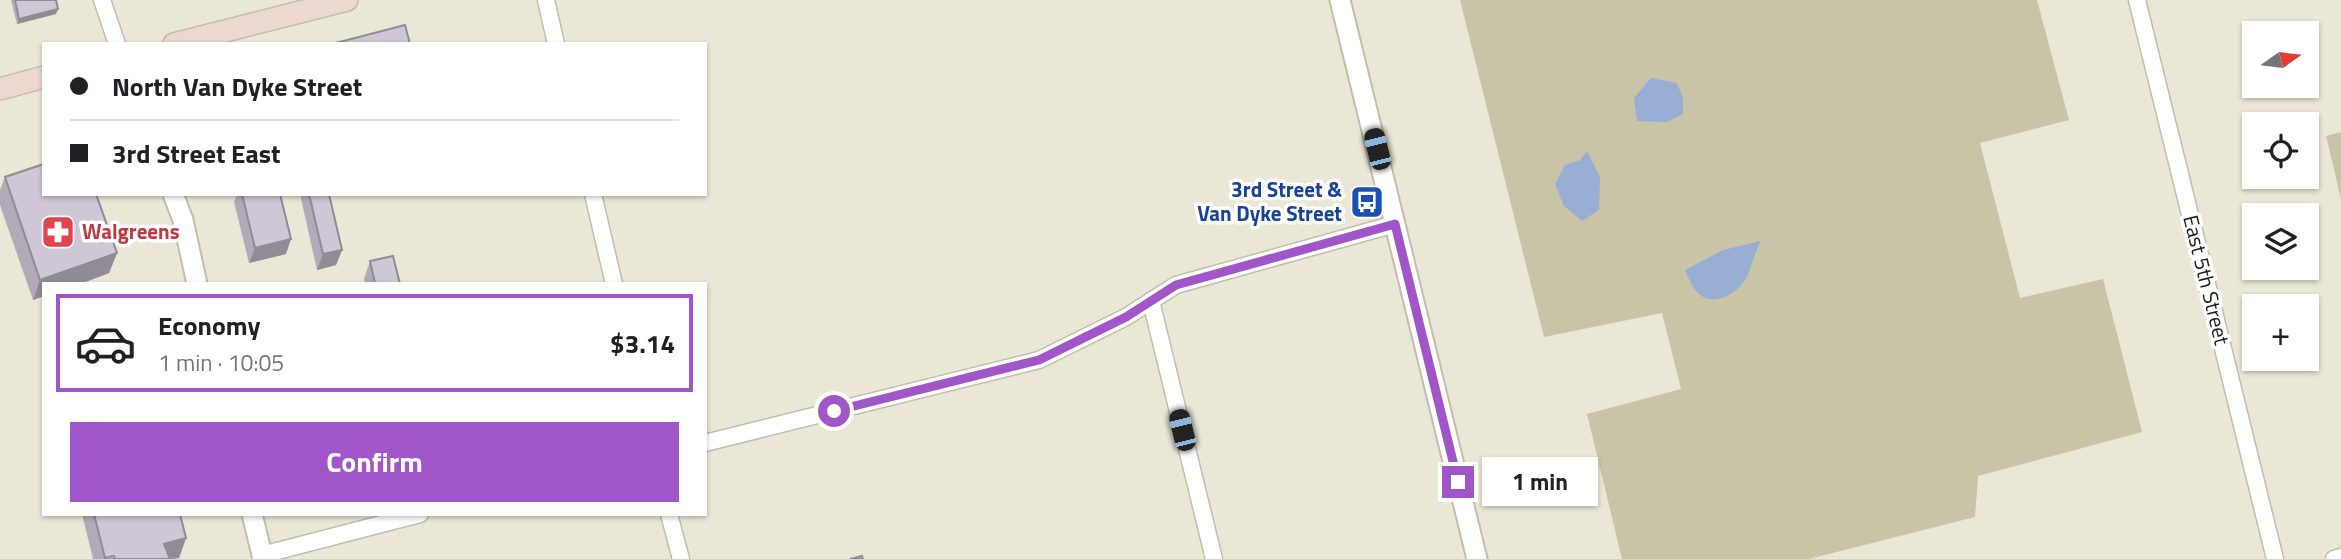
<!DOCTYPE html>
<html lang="en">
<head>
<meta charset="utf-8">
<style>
	body { margin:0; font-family:"Titillium Web",sans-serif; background:#f2f2f2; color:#202124; height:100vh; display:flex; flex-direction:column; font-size:26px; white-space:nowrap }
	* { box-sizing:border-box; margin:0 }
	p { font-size:23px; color:#757577 }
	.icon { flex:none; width:38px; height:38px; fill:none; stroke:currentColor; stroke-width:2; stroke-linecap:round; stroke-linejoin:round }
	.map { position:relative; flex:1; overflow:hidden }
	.drawer { position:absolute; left:42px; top:282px; width:665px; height:234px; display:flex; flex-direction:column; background:#fff; border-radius:0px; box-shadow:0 2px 5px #0004 }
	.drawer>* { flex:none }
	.banner { position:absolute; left:42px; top:42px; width:665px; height:154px; border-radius:0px; box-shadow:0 2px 5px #0004; display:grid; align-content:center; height:154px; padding:0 28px; background:#fff }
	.needle { width:46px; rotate:76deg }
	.buttons { position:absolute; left:2242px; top:21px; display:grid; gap:14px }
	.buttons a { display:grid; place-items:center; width:77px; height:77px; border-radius:0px; background:#fff; box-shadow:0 2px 5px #0004; font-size:35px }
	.end { position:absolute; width:32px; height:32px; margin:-16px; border:9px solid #a056c8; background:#fff; box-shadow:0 0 0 4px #fff }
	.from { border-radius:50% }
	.bubble { position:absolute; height:49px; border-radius:0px; background:#fff; box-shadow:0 2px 5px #0004; font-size:23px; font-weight:700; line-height:49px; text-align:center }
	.car { position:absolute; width:21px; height:42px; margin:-21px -10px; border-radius:9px; box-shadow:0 0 5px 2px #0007; background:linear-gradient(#222 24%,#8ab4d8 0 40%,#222 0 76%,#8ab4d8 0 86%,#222 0) }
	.banner b { display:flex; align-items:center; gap:24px; height:66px; font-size:26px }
	.banner b+b { border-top:2px solid #e0e0e0 }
	.banner i { width:18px; height:18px; background:#202124 }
	ul { padding:12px 0 0; list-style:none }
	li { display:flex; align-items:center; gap:21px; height:98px; margin:0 14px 10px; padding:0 14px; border:4px solid #e0e0e0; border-radius:0px }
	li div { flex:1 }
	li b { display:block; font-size:26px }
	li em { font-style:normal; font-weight:700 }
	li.active { border-color:#a056c8 }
	li>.icon { width:63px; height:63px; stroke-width:1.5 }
	.button { display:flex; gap:14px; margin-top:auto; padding:14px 28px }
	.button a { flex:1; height:80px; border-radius:0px; background:#a056c8; color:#fff; font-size:28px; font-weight:700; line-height:80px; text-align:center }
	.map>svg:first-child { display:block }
	.green { fill:#c9c3a8 }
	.water { fill:#99aed5 }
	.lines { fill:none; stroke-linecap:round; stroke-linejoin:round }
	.minor-casing { stroke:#c1bead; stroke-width:19 }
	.tertiary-casing { stroke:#c1bead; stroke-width:23 }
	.secondary-casing { stroke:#c1bead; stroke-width:24 }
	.minor { stroke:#fff; stroke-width:16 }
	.tertiary { stroke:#fff; stroke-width:19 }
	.secondary { stroke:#ecd8d0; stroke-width:21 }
	.wall { fill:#b2aab8 }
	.shaded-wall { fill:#918b96 }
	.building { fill:#cfc6d6; stroke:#918b96; stroke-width:2 }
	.route { stroke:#a056c8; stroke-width:9 }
	.labels { text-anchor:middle; stroke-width:7; stroke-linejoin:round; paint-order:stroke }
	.transit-label { font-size:21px; font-weight:bold; fill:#164399; stroke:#fff; text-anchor:end }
	.health-label { font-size:21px; font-weight:bold; fill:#be3a42; stroke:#fff; text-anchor:start }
	.street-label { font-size:21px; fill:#1c1a14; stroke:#fff }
</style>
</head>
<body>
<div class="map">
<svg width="2341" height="559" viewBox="0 0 2341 559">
	<rect width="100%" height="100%" fill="#ebe7d6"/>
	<g class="green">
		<path d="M1460,0h577l32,120 -89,23 40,155 83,-19 39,153 -164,44 -3,41 -166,42h-187l-35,-145 94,-25 -19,-76 -118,24z"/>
		<path d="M2341,132v67l-15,-63z"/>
	</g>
	<g class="water">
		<path d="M1651,78l26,5 6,15v16l-16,8 -30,-1 -3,-23z"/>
		<path d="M1587,151l13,26 -1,33 -17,11 -18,-15 -9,-22 10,-19 15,-5z"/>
		<path d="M1761,241c-6,11 -8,20 -12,31 -6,18 -33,37 -50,22 -7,-6 -10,-16 -14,-24l38,-20z"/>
	</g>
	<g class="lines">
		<defs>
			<g id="minor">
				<path d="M102,0l15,44"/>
				<path d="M546,0l10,44"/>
				<path d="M2137,0l138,559"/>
				<path d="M593,194l21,90"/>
				<path d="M1151,301l63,258"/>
				<path d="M705,443l334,-83 87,-43 50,-32 219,-61"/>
				<path d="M669,514l12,45"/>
				<path d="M262,555l158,-41"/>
				<path d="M2334,559l7,-2"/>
			</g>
			<g id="tertiary">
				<path d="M1340,0l137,559"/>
				<path d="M173,194l10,26 14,64"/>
				<path d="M252,514l11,45"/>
			</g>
			<g id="secondary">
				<path d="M174,44l173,-44"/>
				<path d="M0,89l44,-12"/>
			</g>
		</defs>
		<use href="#minor" class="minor-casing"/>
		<use href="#tertiary" class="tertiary-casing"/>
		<use href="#secondary" class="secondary-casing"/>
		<use href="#minor" class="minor"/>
		<use href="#tertiary" class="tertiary"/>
		<use href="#secondary" class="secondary"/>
	</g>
	<g class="wall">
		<path d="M11,0h45v14l-39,10z"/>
		<path d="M5,177l112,76 -8,20 -29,11h-36v12l-11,4 -33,-95v-15z"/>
		<path d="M237,194h43l6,60 -37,9 -15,-61z"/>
		<path d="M300,194h29l13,56 -6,15 -19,5z"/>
		<path d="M370,261l30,23h-35l-1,-5z"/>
		<path d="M82,514h98l6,24 -7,20 -4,1h-82z"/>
	</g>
	<g class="shaded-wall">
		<path d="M58,9l-2,5 -39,10 2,-5z"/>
		<path d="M291,239l-5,15 -37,9 6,-15z"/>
		<path d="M342,250l-6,15 -19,5 6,-16z"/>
		<path d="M117,253l-8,20 -29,11h-36v12l-11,4 7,-20z"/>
		<path d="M186,538l-7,20 -20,1 5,-15z"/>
	</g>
	<g class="building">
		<path d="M15,0h41l2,9 -39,10z"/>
		<path d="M405,25l5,19h-78z"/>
		<path d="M44,164v30h52l21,59 -77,27 -35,-103z"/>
		<path d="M242,194h38l11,45 -36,9z"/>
		<path d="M309,194h20l13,56 -19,4z"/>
		<path d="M393,256l7,28h-29l4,-1 -5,-22z"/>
		<path d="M94,514h86l6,24 -22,6 6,15h-55l-1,-3 -9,2z"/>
		<path d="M862,556l1,3h-13z"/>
	</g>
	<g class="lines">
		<path class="route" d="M834,411l205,-51 87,-43 50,-32 219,-61 63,258"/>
	</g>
	<defs>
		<symbol id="bus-square" viewBox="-11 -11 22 22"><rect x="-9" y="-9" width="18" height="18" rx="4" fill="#1a4fb4" stroke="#fff"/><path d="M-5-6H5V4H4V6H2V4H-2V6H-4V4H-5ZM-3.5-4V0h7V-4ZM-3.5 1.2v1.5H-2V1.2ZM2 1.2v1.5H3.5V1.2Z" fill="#fff"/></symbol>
		<symbol id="pharmacy-square" viewBox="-11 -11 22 22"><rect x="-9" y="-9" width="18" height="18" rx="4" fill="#e0444e" stroke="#fff"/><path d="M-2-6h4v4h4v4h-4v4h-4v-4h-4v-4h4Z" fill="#fff"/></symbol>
	</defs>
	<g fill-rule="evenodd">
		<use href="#bus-square" x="1348" y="183" width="38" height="38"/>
		<use href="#pharmacy-square" x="39" y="213" width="38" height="38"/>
	</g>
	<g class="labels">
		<g class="transit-label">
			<text x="1342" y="197">3rd Street &amp;<tspan x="1342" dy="24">Van Dyke Street</tspan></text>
		</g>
		<g class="health-label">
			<text x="82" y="239">Walgreens</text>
		</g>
		<g class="street-label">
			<text transform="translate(2206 280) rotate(76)" y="7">East 5th Street</text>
		</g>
	</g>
</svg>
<div class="buttons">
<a><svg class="needle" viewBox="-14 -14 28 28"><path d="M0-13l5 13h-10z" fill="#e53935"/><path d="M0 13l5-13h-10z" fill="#757577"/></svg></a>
<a><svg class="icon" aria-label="locate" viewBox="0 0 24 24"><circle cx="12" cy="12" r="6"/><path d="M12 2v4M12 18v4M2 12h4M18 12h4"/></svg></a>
<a><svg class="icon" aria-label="layers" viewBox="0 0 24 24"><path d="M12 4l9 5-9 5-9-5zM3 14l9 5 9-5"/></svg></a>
<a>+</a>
</div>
<i class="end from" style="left:834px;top:411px"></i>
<i class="end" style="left:1458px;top:482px"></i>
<div class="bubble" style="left:1482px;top:457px;width:116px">1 min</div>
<i class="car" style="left:1377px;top:149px;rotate:346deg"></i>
<i class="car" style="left:1182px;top:430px;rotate:346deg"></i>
<div class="banner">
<b><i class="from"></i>North Van Dyke Street</b>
<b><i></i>3rd Street East</b>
</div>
<section class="drawer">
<ul>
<li class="active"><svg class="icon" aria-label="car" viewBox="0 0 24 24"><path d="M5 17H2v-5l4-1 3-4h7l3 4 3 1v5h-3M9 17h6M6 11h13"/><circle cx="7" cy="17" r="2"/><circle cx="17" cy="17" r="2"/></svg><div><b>Economy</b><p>1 min · 10:05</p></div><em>$3.14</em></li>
</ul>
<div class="button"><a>Confirm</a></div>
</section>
</div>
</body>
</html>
